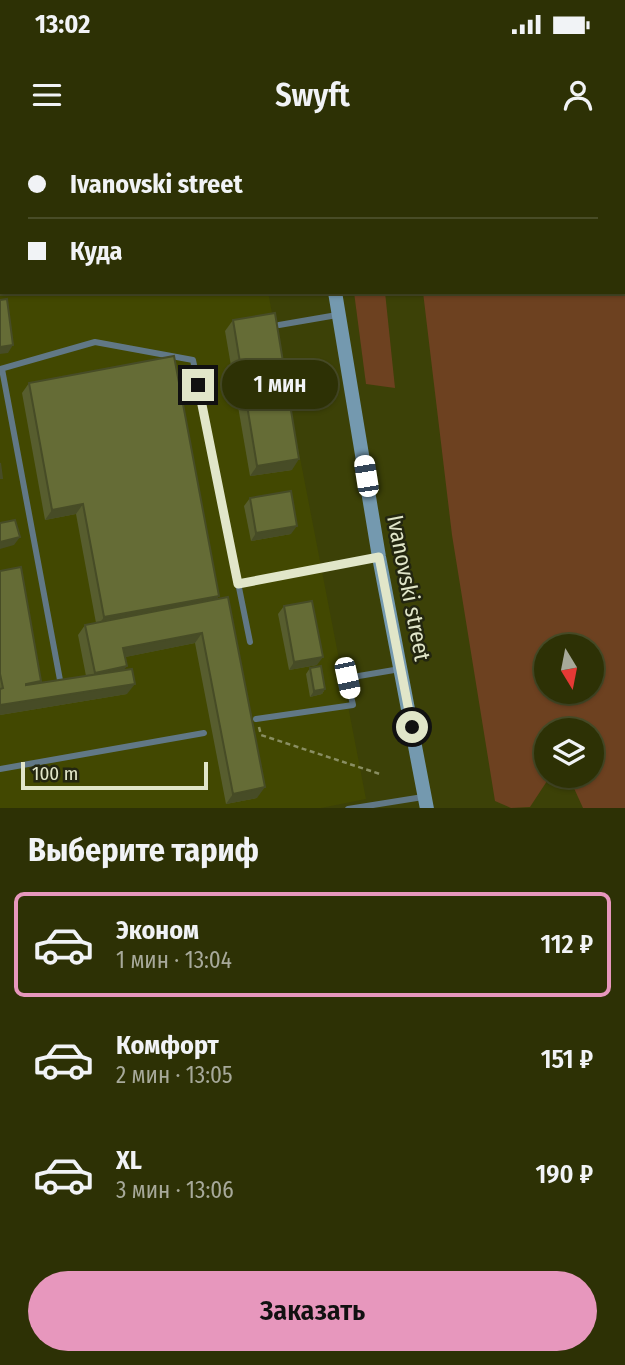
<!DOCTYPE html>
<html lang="ru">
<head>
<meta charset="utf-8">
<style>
	body { margin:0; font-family:"Fira Sans Condensed",sans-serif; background:#35390f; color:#f1f3f6; height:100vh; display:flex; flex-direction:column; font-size:26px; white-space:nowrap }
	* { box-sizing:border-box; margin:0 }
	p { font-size:23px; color:#a7a99a }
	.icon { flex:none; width:38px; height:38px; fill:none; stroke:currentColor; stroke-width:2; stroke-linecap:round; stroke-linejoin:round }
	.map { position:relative; height:668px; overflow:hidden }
	.side { display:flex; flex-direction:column; background:#2d3105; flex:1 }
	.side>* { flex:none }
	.guide { position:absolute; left:0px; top:0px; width:626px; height:154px; box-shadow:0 2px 5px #0004,0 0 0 2px #484c27; display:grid; align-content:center; height:154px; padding:0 28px; background:#2d3105 }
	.needle { width:46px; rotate:170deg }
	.controls { position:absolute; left:534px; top:494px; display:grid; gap:14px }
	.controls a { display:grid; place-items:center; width:70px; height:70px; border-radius:50%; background:#2d3105; box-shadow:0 2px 5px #0004,0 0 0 2px #484c27; font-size:35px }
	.scale { position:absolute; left:21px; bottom:18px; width:187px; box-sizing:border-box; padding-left:7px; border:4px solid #e1e6c9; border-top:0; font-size:19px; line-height:24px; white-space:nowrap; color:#e1e6c9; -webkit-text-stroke:5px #232610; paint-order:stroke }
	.end { position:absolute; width:32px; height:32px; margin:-16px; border:9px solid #e1e6c9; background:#111; box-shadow:0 0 0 4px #111 }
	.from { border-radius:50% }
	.bubble { position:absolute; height:49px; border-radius:24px; background:#2d3105; box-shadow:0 2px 5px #0004,0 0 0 2px #484c27; font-size:23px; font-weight:600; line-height:49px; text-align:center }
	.car { position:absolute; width:21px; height:42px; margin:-21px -10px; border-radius:9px; box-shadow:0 0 5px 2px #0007; background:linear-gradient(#fff 24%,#345 0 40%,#fff 0 76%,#345 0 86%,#fff 0) }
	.guide b { display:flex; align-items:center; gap:24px; height:66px; font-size:26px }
	.guide b+b { border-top:2px solid #484c27 }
	.guide i { width:18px; height:18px; background:#f1f3f6 }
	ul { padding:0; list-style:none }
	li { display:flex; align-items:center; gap:21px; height:105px; margin:0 14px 10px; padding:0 14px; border:4px solid transparent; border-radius:10px }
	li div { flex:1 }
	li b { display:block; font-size:26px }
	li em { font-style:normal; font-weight:600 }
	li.on { border-color:#e797bd }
	li>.icon { width:63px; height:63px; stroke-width:1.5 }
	h2 { padding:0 28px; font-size:32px; line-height:84px }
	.primary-button { display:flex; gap:14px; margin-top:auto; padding:14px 28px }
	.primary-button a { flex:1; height:80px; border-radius:42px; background:#e797bd; color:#111; font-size:28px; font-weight:600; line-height:80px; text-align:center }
	.status { display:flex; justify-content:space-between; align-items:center; height:49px; padding:0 35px; background:#2d3105; direction:ltr }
	.status svg { height:19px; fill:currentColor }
	header { display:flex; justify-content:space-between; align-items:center; height:91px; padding:0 28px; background:#2d3105; font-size:32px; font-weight:600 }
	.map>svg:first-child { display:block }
	.built { fill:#424801 }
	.green { fill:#6d4120; fill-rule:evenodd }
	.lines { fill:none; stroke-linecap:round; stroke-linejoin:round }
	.path { stroke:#898e62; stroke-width:2.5; stroke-dasharray:5 3.5; stroke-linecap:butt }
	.service { stroke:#617886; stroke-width:6 }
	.minor { stroke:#617886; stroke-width:12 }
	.secondary { stroke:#7499af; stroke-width:14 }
	.wall { fill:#575d2e }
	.shaded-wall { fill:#474c26 }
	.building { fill:#656c36; stroke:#474c26; stroke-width:2 }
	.route { stroke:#e1e6c9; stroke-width:9 }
	.labels { text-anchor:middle; stroke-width:5; stroke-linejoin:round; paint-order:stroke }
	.street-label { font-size:23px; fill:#e1e6c9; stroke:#232610 }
</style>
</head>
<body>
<div class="status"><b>13:02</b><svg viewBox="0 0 49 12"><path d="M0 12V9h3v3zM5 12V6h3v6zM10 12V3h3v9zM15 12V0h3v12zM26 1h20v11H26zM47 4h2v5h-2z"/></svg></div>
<header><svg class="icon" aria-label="menu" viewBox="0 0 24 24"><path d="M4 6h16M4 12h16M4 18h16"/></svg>Swyft<svg class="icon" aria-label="person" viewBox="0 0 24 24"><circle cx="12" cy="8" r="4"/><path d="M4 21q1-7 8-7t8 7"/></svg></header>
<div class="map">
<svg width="625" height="669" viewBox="0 0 625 669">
	<rect width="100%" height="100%" fill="#3c4107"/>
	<path class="built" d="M0,0h239v2h-237v150h266l98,507 -50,10 -316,-1z"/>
	<g class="green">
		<path d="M461,0h164v668h-42l-15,-33h24v-45h-46v45h5l-21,32 -19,1 -16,-7 -43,-266 -29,-243h202v-150h-163zM546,506h46v45h-46z"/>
		<path d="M354,152h31l10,96 -29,-4z"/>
	</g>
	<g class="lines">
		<path class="path" d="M259,587l2,8 119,39"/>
		<g class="service">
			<path d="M279,185l58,-10"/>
			<path d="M0,229l95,-27 98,18 57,282"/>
			<path d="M2,229l58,311"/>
			<path d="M238,444l139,-27"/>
			<path d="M256,579l97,-14 -6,-27 53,-9"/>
			<path d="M0,629l204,-36"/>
			<path d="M348,669l75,-12"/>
		</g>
		<g class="minor">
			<path d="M194,2l9,-2"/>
			<path d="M0,38h2"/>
		</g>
		<g class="secondary">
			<path d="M309,0v2"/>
			<path d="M335,152l44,265 48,252"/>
		</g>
	</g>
	<g class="wall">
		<path d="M233,180l59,150 -42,6 -25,-145z"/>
		<path d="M29,243l190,213 -3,4 41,198 -31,6 -31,-161 -70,14 -1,13 3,24 -127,21v-144l41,110 -1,2 46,-7 -8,-41 7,-10 11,-2 -20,-109 -31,6 -23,-127z"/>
		<path d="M250,358l41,36 -40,7 -7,-35z"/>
		<path d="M284,466l33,59 -28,5 -11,-56z"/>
		<path d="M310,528l15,21 -3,5 -12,3 -4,-23z"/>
	</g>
	<g class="shaded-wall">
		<path d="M13,205l-5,8 -8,1v-7z"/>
		<path d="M299,319l-7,11 -42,6 7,-10z"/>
		<path d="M83,364l-7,10 -31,6 7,-10z"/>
		<path d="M297,386l-6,8 -40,7 5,-8z"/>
		<path d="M20,397l-6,8 -14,4v-7z"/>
		<path d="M219,456l-8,10 -114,21 7,-10z"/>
		<path d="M202,493l-7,10 -79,16 7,-11z"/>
		<path d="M323,517l-6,8 -28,5 5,-8z"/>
		<path d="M127,526l-8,11 -32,6 8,-10z"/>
		<path d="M135,544l-8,10 -127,21v-10z"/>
		<path d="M325,549l-3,5 -12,3 4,-6z"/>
		<path d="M265,647l-8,11 -31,6 7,-10z"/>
	</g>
	<g class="building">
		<path d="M7,159l6,46 -13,2v-47z"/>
		<path d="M275,173l24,146 -42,7 -24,-146z"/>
		<path d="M174,216l45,240 -115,21 -21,-113 -31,6 -23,-127z"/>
		<path d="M0,323l2,15h-2z"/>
		<path d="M291,351l6,35 -41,7 -6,-35z"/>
		<path d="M15,380l5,17 -20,5v-19z"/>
		<path d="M21,427l20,114 -15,3v1l106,-16 3,15 -135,21v-16l3,-1 -3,-14v-103z"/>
		<path d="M228,457l37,190 -32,7 -31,-161 -79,15 4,18 -32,7 -10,-48z"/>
		<path d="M312,461l11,56 -29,5 -10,-56z"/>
		<path d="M321,526l4,23 -11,2 -4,-23z"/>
	</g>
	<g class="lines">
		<path class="route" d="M198,245l40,199 141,-27 33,170"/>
	</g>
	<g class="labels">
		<g class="street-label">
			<text transform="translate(409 448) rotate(79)" y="8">Ivanovski street</text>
		</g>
	</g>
</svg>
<div class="controls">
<a><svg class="needle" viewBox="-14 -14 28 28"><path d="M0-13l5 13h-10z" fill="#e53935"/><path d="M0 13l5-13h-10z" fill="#a7a99a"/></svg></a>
<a><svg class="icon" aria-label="layers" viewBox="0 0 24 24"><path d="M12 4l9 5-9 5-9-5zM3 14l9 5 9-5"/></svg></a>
</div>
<div class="scale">100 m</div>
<i class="end from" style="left:412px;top:587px"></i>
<i class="end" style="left:198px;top:245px"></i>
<div class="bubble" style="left:222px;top:220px;width:116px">1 мин</div>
<i class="car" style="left:366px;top:336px;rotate:351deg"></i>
<i class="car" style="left:347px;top:538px;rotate:168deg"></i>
<div class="guide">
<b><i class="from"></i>Ivanovski street</b>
<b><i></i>Куда</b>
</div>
</div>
<section class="side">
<h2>Выберите тариф</h2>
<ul>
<li class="on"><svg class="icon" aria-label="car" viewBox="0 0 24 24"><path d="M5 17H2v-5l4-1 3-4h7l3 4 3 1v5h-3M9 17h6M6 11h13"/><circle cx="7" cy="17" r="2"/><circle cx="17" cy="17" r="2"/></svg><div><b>Эконом</b><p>1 мин · 13:04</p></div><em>112 ₽</em></li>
<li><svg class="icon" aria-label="car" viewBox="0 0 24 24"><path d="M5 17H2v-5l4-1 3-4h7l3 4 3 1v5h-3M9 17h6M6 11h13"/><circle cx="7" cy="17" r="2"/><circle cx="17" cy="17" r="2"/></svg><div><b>Комфорт</b><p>2 мин · 13:05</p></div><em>151 ₽</em></li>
<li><svg class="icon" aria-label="car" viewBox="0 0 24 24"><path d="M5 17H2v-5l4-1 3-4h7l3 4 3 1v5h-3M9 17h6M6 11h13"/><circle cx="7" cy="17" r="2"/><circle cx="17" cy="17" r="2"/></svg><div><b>XL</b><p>3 мин · 13:06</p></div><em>190 ₽</em></li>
</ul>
<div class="primary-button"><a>Заказать</a></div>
</section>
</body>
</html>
